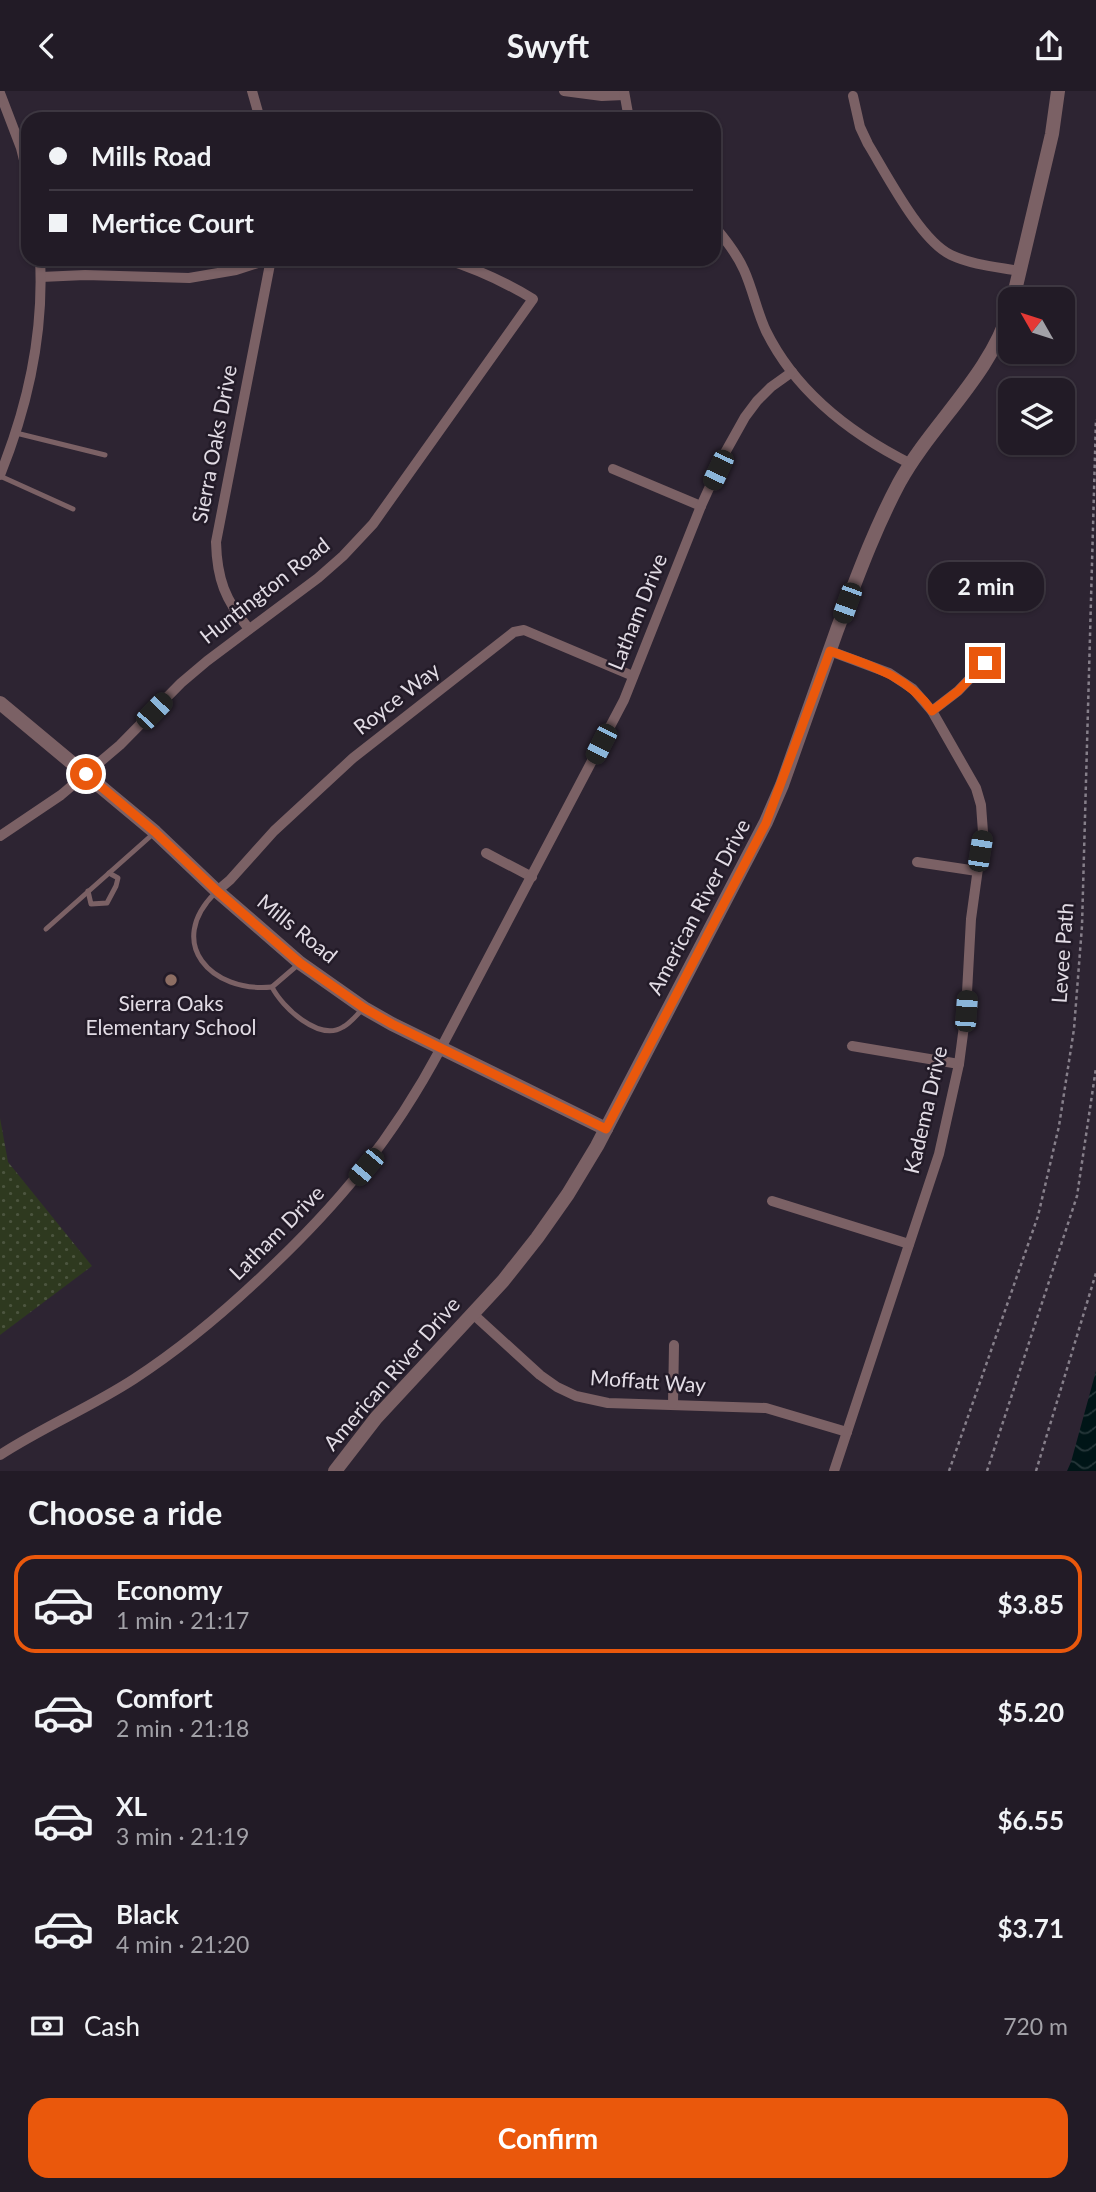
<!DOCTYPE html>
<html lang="en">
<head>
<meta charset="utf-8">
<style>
	body { margin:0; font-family:Lato,sans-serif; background:#2a242e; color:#f1f3f6; height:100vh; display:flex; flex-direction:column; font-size:26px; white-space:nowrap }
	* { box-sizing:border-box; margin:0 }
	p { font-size:23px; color:#a2a1a7 }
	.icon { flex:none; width:38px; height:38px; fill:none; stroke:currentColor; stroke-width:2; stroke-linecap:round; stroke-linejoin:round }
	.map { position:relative; height:1380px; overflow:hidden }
	.details { display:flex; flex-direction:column; background:#221b26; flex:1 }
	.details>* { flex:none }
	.top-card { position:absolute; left:21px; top:21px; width:700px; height:154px; border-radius:21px; box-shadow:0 2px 5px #0004,0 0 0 2px #3f3943; display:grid; align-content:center; height:154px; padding:0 28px; background:#221b26 }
	.needle { width:46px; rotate:309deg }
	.controls { position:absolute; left:998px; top:196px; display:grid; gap:14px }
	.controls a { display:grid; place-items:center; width:77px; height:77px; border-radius:14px; background:#221b26; box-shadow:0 2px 5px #0004,0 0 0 2px #3f3943; font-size:35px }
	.end { position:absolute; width:32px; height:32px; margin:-16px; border:9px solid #ea580c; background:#fff; box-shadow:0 0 0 4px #fff }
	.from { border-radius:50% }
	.bubble { position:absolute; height:49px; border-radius:21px; background:#221b26; box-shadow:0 2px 5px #0004,0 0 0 2px #3f3943; font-size:23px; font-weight:700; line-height:49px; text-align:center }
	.car { position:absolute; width:21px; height:42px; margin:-21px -10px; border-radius:9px; box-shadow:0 0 5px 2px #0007; background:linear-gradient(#222 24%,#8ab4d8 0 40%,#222 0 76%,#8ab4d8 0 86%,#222 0) }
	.top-card b { display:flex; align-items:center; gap:24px; height:66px; font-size:26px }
	.top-card b+b { border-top:2px solid #3f3943 }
	.top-card i { width:18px; height:18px; background:#f1f3f6 }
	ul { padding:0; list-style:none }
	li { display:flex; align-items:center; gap:21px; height:98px; margin:0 14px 10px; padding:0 14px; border:4px solid transparent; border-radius:21px }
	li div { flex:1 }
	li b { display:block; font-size:26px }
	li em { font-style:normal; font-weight:700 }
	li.on { border-color:#ea580c }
	li>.icon { width:63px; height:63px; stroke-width:1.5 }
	h2 { padding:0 28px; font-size:32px; line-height:84px }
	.pay { display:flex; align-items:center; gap:18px; height:77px; padding:0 28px; font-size:26px }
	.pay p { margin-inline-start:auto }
	.primary-button { display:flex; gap:14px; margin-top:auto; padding:14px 28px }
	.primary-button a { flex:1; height:80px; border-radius:21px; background:#ea580c; color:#fff; font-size:28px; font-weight:700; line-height:80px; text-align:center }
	header { display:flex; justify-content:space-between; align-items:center; height:91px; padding:0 28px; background:#221b26; font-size:32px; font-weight:700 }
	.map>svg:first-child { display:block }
	.park { fill:url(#park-dots) }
	.water { fill:url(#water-waves) }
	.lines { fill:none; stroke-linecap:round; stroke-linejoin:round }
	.path { stroke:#867f8a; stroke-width:2.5; stroke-dasharray:3.5 3.5; stroke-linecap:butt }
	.service { stroke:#7b6165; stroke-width:5 }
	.minor { stroke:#7b6165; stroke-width:10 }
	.tertiary { stroke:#7b6165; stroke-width:14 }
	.route { stroke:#ea580c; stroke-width:9 }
	.education-dot { fill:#8d6e63; stroke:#231b28; stroke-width:2.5 }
	.labels { text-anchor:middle; stroke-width:5; stroke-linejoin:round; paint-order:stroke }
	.street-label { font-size:21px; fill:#e2dce5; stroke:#231b28 }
	.poi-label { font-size:21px; fill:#e2dce5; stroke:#231b28 }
</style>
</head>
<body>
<header><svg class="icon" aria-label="back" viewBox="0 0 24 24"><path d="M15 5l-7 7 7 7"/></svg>Swyft<svg class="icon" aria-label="share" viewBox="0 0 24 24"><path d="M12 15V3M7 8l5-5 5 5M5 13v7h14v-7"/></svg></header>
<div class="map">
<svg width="1096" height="1380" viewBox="0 0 1096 1380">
	<defs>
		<pattern id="park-dots" width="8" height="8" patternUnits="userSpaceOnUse" patternTransform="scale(1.75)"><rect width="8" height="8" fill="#2e391f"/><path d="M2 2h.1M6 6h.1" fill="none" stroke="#4c553f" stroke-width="1.8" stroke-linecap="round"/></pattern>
		<pattern id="water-waves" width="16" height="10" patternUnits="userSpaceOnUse" patternTransform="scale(1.75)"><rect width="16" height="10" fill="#001517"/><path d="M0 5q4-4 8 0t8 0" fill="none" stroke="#253639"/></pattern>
	</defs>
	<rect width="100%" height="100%" fill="#2d2432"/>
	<path class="park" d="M0,1027l8,44 84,104 -92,69z"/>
	<path class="water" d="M1096,1280v100h-29l4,-9z"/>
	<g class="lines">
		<g class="path">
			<path d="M949,1380l89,-255 21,-90 15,-97 8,-103 14,-507"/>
			<path d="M987,1380l90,-275 19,-128"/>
			<path d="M1036,1380l60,-198"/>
		</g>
		<g class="service">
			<path d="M16,342l89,22"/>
			<path d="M0,385l73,33"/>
			<path d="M88,800l3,13 16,-1 9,-17 2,-8 -9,-5"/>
			<path d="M215,802c-50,50 -4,100 57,94"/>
			<path d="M46,838l107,-95"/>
			<path d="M300,872l-28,24c10,20 47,55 71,40 8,-4 14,-13 21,-19"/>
		</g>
		<g class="minor">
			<path d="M252,0l8,28"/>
			<path d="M564,0l38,5 22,-1"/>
			<path d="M624,0l5,28"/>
			<path d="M0,2l21,55 7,28"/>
			<path d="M853,5l7,31 8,17c19,31 52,96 83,111 21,10 47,12 69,16"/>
			<path d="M714,135c12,14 23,28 30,44 9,20 13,42 22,61 30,61 85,103 145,133"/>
			<path d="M41,186l44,-2 104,3 47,-8 34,-11"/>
			<path d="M613,378l88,37"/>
			<path d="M0,384c28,-69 44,-141 40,-216"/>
			<path d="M249,538c-24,-29 -32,-50 -33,-87l55,-283"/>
			<path d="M830,560l59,22 24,16 19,22 44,77 5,17 2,27 -12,87 -5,92 -7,53 -20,90 -105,317"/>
			<path d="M932,620l26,-20 27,-28"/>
			<path d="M0,745l61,-41 59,-50 61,-62 26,-22 111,-83 25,-22 30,-32 160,-225c-28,-17 -56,-30 -88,-40"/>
			<path d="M486,762l46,24"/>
			<path d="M917,771l60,9"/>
			<path d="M217,800l13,-11 44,-49 79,-73 161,-126 10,-2 109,46"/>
			<path d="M852,955l107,18"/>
			<path d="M772,1110l137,43"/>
			<path d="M473,1223l67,61 17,12 19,9 32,7 158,5 81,24"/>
			<path d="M673,1313l1,-59"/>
			<path d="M0,1364c43,-28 91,-48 134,-76 46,-30 88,-65 128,-103 76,-71 130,-136 179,-228l183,-348 77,-194 25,-55 19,-34 12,-16 14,-14 21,-15"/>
		</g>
		<g class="tertiary">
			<path d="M1013,208l39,-165 6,-43"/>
			<path d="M0,612l155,129 62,59 83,72 64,45 28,16 214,105"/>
			<path d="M335,1380l41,-53 127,-137 34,-43 31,-44 29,-48 169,-324 16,-37c18,-52 37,-103 55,-155 19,-50 37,-100 62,-147 33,-60 91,-107 111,-174"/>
		</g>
	</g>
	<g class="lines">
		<path class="route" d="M86,683l69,58 62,59 83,72 64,45 28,16 214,105 160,-306 64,-172c39,14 77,24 102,60l26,-20 27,-28"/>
	</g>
	<circle class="education-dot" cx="171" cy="889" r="7"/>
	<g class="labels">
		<g class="street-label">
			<text transform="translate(215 353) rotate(-79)" y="7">Sierra Oaks Drive</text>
			<text transform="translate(265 500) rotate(-38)" y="7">Huntington Road</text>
			<text transform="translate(638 521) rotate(-68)" y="7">Latham Drive</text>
			<text transform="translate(397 608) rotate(-38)" y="7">Royce Way</text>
			<text transform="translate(699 816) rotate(-62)" y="7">American River Drive</text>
			<text transform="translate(297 838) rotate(39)" y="7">Mills Road</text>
			<text transform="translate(1063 862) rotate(-86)" y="7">Levee Path</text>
			<text transform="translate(926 1019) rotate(-77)" y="7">Kadema Drive</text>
			<text transform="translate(277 1142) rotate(-45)" y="7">Latham Drive</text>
			<text transform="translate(392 1283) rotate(-49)" y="7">American River Drive</text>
			<text transform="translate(648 1291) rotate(4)" y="7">Moffatt Way</text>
		</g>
		<g class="poi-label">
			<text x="171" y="920">Sierra Oaks<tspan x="171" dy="24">Elementary School</tspan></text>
		</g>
	</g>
</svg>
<div class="controls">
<a><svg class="needle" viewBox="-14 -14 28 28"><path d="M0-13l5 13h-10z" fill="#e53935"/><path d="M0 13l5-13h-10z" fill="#a2a1a7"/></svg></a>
<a><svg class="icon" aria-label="layers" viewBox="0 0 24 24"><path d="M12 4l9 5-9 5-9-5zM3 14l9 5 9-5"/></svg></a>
</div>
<i class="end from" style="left:86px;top:683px"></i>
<i class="end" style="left:985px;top:572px"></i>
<div class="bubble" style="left:928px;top:471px;width:116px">2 min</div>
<i class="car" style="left:718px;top:379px;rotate:205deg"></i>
<i class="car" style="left:847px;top:512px;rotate:200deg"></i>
<i class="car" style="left:154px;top:620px;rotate:44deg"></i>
<i class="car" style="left:601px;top:653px;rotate:207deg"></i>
<i class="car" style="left:980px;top:760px;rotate:9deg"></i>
<i class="car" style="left:966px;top:920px;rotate:4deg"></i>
<i class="car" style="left:366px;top:1076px;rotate:220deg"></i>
<div class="top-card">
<b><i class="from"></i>Mills Road</b>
<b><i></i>Mertice Court</b>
</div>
</div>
<section class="details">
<h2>Choose a ride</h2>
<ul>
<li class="on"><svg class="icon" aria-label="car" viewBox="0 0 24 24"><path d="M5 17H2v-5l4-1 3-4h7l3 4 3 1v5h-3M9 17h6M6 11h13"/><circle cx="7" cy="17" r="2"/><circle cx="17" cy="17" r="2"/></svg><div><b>Economy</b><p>1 min · 21:17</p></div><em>$3.85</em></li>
<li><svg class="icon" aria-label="car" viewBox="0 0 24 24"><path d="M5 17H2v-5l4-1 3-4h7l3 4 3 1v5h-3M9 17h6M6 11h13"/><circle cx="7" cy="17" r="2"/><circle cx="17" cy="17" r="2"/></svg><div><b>Comfort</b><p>2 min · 21:18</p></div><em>$5.20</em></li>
<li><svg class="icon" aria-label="car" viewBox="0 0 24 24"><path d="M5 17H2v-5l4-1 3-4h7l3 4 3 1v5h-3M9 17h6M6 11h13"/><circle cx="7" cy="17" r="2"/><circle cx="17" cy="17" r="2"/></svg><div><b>XL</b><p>3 min · 21:19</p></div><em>$6.55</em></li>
<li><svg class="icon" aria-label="car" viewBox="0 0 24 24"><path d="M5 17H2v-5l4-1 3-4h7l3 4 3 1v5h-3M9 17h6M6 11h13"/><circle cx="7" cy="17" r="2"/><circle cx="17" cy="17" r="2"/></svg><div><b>Black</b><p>4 min · 21:20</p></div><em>$3.71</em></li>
</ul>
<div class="pay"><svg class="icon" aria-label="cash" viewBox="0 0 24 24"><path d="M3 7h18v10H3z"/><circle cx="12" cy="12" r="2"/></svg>Cash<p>720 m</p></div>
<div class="primary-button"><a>Confirm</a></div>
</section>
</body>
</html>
